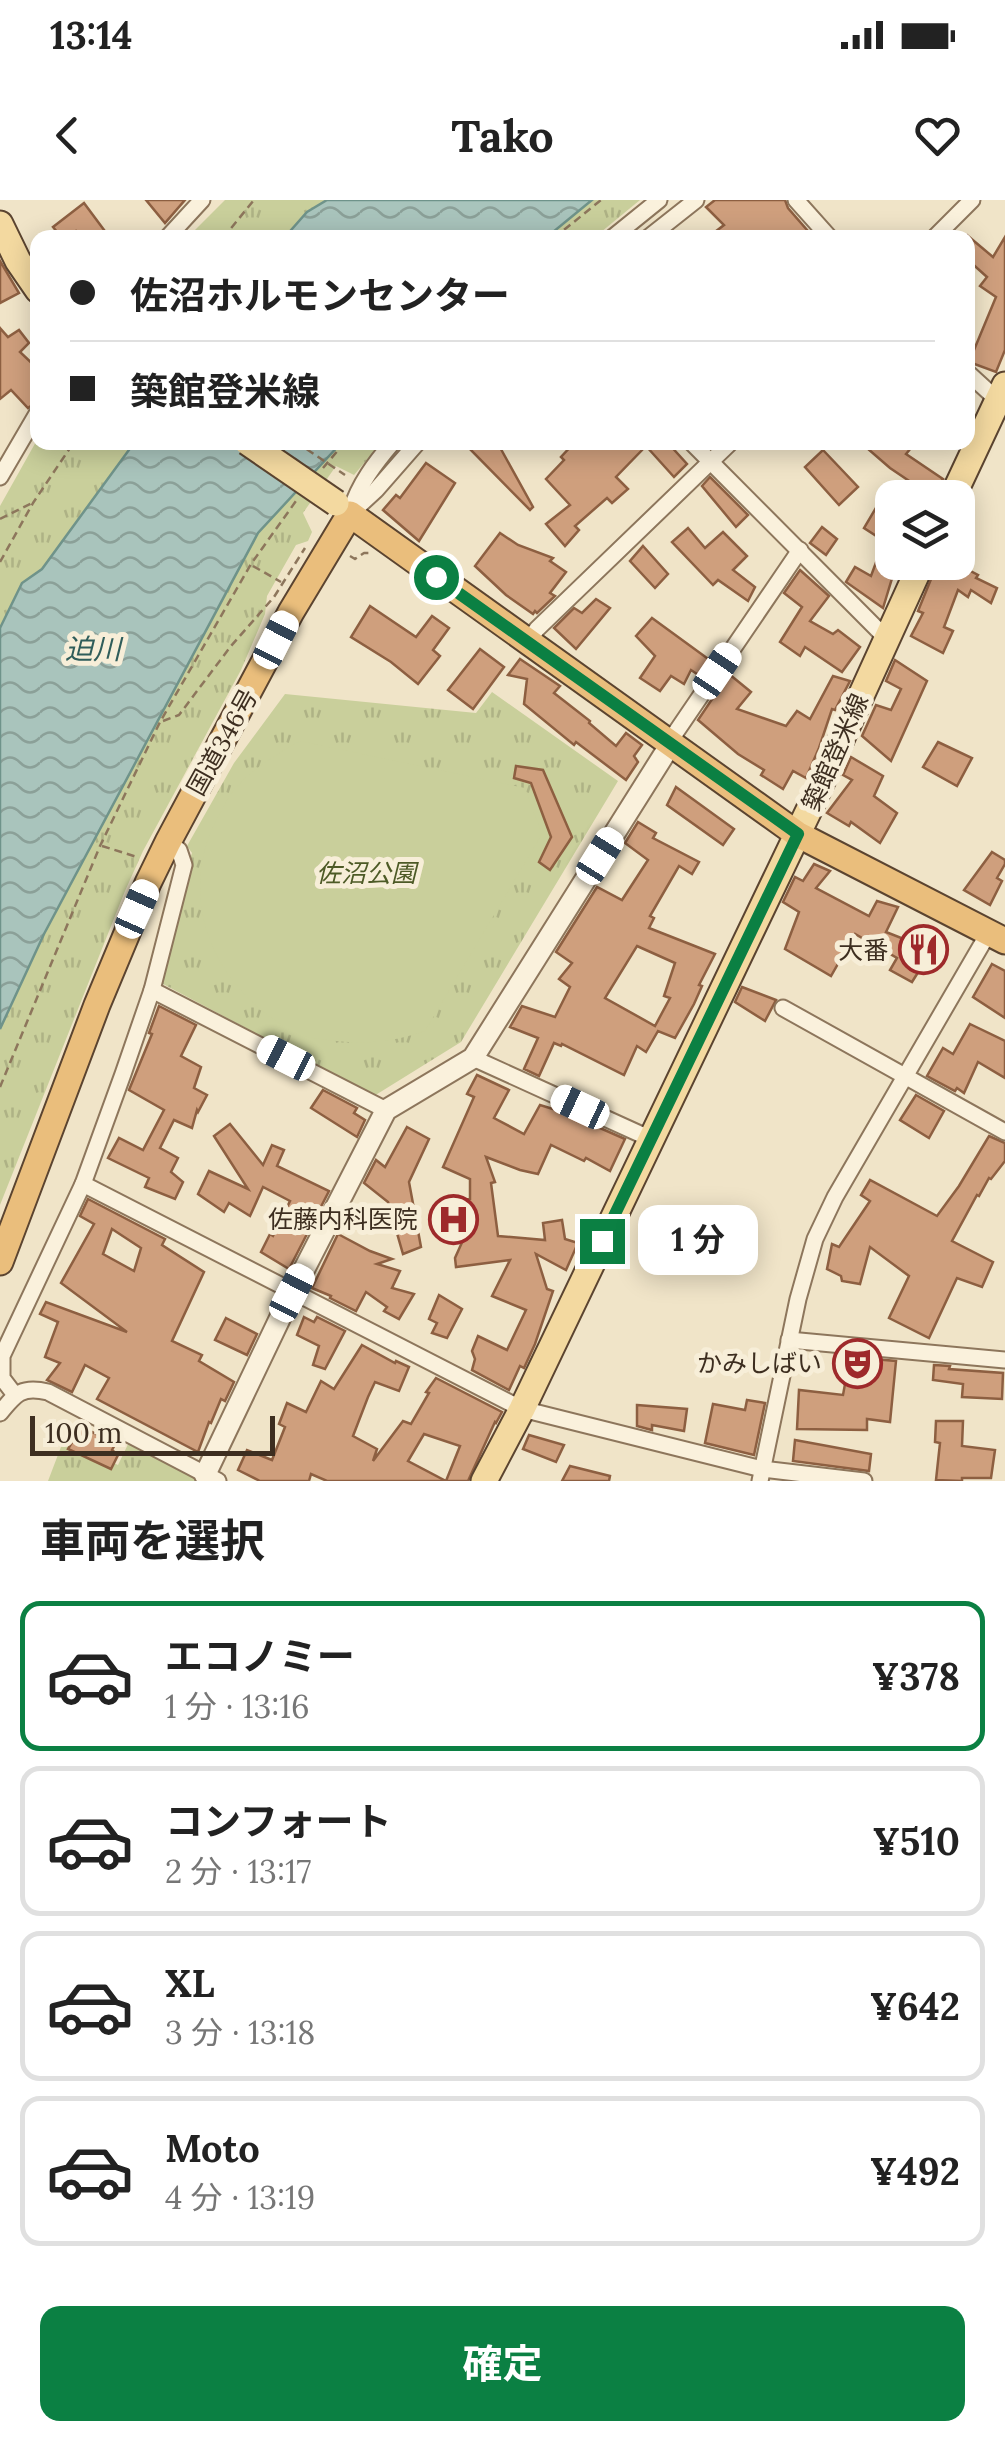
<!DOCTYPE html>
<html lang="ja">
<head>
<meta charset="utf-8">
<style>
	body { margin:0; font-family:Lora,"Noto Sans JP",serif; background:#f2f2f2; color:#222; height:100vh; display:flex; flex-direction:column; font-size:38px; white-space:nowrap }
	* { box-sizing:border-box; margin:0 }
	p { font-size:32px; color:#767676 }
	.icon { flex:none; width:55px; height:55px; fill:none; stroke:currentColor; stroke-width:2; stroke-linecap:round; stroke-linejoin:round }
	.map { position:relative; height:1281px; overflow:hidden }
	.sheet { display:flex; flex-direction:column; background:#fff; flex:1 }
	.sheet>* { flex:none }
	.hud { position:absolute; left:30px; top:30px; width:945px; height:220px; border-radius:20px; box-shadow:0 5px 25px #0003; display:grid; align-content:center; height:220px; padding:0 40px; background:#fff }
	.fabs { position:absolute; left:875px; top:280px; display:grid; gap:20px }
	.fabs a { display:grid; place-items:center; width:100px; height:100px; border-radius:20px; background:#fff; box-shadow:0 5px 25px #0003; font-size:50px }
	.scale { position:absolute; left:30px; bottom:25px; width:245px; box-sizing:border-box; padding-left:10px; border:5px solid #3d2e20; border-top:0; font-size:28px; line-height:35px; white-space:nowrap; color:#3d2e20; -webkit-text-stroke:8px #f7eed8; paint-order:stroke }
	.end { position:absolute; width:45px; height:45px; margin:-22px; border:12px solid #0b8043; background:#fff; box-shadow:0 0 0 5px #fff }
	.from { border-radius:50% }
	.bubble { position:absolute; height:70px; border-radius:20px; background:#fff; box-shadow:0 5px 25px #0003; font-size:32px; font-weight:700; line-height:70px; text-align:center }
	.car { position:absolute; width:30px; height:60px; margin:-30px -15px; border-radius:12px; box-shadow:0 0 8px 2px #0007; background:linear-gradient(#fff 24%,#345 0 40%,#fff 0 76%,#345 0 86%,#fff 0) }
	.hud b { display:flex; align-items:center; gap:35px; height:95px; font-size:38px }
	.hud b+b { border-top:2px solid #e0e0e0 }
	.hud i { width:25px; height:25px; background:#222 }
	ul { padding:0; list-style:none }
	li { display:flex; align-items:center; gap:30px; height:150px; margin:0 20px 15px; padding:0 20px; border:5px solid #e0e0e0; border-radius:20px }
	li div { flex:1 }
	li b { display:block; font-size:38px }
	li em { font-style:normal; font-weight:700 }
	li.on { border-color:#0b8043 }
	li>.icon { width:90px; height:90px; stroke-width:1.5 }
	h2 { padding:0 40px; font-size:45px; line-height:120px }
	.action { display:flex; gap:20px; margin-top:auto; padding:20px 40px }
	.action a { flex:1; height:115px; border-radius:20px; background:#0b8043; color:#fff; font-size:40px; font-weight:700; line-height:115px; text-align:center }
	.status { display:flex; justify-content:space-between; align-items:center; height:70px; padding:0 50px; background:#fff; direction:ltr }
	.status svg { height:28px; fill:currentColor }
	header { display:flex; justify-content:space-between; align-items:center; height:130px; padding:0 40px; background:#fff; font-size:45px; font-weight:700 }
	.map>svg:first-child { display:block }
	.park { fill:url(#park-tufts) }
	.pitch { fill:#c9cf9b }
	.water { fill:url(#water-waves); stroke:#6f938a; stroke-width:2.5 }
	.building { fill:#cf9f7d; stroke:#8d5f41; stroke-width:2.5; fill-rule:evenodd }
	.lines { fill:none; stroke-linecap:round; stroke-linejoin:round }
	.minor-casing { stroke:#8d765c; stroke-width:19 }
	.tertiary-casing { stroke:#8d765c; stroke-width:24 }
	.primary-casing { stroke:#5b4430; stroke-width:29 }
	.trunk-casing { stroke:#5b4430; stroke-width:29 }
	.path { stroke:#8d765c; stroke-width:2.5; stroke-dasharray:8 5; stroke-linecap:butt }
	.minor { stroke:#faf1dc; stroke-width:15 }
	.tertiary { stroke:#faf1dc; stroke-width:20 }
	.primary { stroke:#f3d9a0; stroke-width:25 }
	.trunk { stroke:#eabe7c; stroke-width:25 }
	.primary-bridge-casing { stroke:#5b4430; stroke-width:29; stroke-linecap:butt }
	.path-bridge { stroke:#8d765c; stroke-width:2.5; stroke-dasharray:8 5; stroke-linecap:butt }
	.primary-bridge { stroke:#f3d9a0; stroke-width:25 }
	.route { stroke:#0b8043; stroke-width:12 }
	.labels { text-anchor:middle; stroke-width:10; stroke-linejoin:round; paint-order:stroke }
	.street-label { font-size:25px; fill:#3d2e20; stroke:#f7eed8 }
	.park-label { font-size:25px; font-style:italic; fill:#4d5a26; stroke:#f7eed8 }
	.poi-label { font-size:25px; fill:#3d2e20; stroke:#f7eed8; text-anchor:end }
	.water-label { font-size:28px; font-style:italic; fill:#2f5d5a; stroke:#f7eed8 }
</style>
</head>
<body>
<div class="status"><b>13:14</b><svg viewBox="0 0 49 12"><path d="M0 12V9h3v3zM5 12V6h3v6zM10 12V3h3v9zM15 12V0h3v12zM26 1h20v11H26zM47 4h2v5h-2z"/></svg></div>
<header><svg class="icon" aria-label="back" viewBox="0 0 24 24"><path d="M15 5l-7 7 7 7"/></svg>Tako<svg class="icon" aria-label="heart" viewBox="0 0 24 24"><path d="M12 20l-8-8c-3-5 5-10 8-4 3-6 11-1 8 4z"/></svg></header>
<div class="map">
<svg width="1005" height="1281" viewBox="0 0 1005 1281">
	<defs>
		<pattern id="park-tufts" width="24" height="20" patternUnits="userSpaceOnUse" patternTransform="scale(2.5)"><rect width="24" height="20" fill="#c9cf9b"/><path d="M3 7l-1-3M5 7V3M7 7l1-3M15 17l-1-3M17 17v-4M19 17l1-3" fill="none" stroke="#aeb285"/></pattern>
		<pattern id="water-waves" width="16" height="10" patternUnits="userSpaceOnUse" patternTransform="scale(2.5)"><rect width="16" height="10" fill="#a9c4bc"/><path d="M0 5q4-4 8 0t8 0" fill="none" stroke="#8ba098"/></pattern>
	</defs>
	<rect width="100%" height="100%" fill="#f0e4c8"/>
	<g class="park">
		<path d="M225,0h102l-20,12 -22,25 -98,1z"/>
		<path d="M592,0h48l-45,37h-48z"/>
		<path d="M37,240l1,2 96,1 -92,126 -20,14 -22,45v-122z"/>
		<path d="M341,243h40l-27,32 -18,-9 -33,47 9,19 -4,9 -12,4 -29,51 -2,18 -24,56 -98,181 -18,40 -125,314v-176l44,-95 214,-401z"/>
		<path d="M492,492l126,89 -157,261 -87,54 -211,-112 -11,-16 40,-115 -5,-7 47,-83 51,-69 191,19z"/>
		<path d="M131,1238l92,43h-175l16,-42 54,26z"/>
	</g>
	<path class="pitch" d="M300,541l225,47 17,46 -117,197c-39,13 -64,14 -105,8 -7,-1 -15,-2 -22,-5 -81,-40 -125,-134 -80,-217 5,-8 9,-19 15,-26 19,-22 42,-36 67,-50z"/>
	<g class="water">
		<path d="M327,0h265l-45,37h-262l22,-25z"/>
		<path d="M134,243h207l-83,90 -214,401 -44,95v-401l22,-45 20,-14z"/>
	</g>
	<g class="building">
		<path d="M146,0h39l-20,23z"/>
		<path d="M715,0h70l3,8 26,30h-107l17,-13 -18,-18z"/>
		<path d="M84,3l26,35h-28l-6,-7 -8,7h-6l-9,-11z"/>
		<path d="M968,36l25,21 12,-20v113l-9,22 -27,-10 27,-65 -16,-11 7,-9 -19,-17z"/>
		<path d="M0,61l19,32 -19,10z"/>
		<path d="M0,128l8,9 11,-7 10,13 -9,9 18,17v32l-10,7 -17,-18 -11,9z"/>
		<path d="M463,242h34l36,65 -3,3z"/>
		<path d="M575,242h92l20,22 -13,13 -28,-31 -30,31 12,12 -16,14 -5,-5 -32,28 4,4 -14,16 -19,-22 24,-19 -24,-26 18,-19 -3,-3z"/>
		<path d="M860,242h56l-10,12 37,25 -13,16 -40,-27z"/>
		<path d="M823,250l35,37 -19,18 -34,-38z"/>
		<path d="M426,263l29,20 -36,58 -36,-31 13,-15 4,3z"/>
		<path d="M710,277l38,38 -12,12 -34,-41z"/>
		<path d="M883,296l9,7v59h5l-14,46 -37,-26 9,-15 16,9 13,-35 -20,-13z"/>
		<path d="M822,327l15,12 -11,16 -16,-12z"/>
		<path d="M688,328l17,20 18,-16 24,24 -14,14 22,17 -7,14 -30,-21 -5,5 -41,-43z"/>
		<path d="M500,333l18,12 35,13 -3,3 16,11 -16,21 5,3 -18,17 -2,-2 -2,3 -27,-19 -31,-29z"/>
		<path d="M643,346l25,28 -13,14 -25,-27z"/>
		<path d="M938,362h15l25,13 -2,3 21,10 -6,15 -20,-13 -3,7 -10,-7 -14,37 9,4 -10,22 -32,-17 12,-23 -5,-2z"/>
		<path d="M800,370l29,26 -19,25 23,13 5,-4 22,17 -18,25 -37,-25 -5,9 -20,-14 22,-35 -18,-14z"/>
		<path d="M596,399l14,9 -34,41 -22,-21 20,-20 8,5z"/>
		<path d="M370,406l46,31 16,-21 17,12 -16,22 7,6 -22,28 -27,-22 -40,-25z"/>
		<path d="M652,418l59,43 -11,15 -9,-6 -7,14 -13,-8 -11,15 -20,-13 15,-22 -19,-20z"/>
		<path d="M480,449l24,18 -31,42 -25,-19z"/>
		<path d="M520,459l40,27 -6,7 36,28 -1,2 27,23 10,-13 16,12 -8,11 4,6 -12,18 -50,-38 -2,3 -50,-41 3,-25 -19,-4z"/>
		<path d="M895,460l32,21 -36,80 -29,-25 14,-31 15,5 10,-21 -15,-8z"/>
		<path d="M729,474l22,18 -14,17 49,17 11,-15 13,8 23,-43 17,5 -15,29 -3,-1 -13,39 -13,30 -13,-7 -10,18 -22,-14 3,-5 -26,-16 -40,-34z"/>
		<path d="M938,542l34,16 -15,28 -34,-19z"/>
		<path d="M851,557l32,19 -9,20 23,17 -17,30 -29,-21 -2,4 -22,-13 25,-33 -9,-5z"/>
		<path d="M516,566l27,4 29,67 -22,33 -11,-8 12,-25 -20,-54 -17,-5z"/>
		<path d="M676,587l58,42 -11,16 -56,-40z"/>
		<path d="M638,622l18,11 -3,5 46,24 -7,12 -13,-8 -29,50 4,2 -5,10 66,26 -16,31 3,1 -8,18 -19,34 -17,-7 -12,21 -9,-6 -13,29 -62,-31 -1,2 -7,-3 -15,33 -15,-7 14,-31 -28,-11 12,-21 33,11 15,-30 -11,-8 13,-16 -16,-11 41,-65 25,13 26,-40 -23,-17zM637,746l38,17 -11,33 6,2 -15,28 -50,-28z"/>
		<path d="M992,652l13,8v4l-8,14 5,3 -12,24 -26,-15z"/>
		<path d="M814,664l16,7 -14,17 53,28 8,-15 21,6 -12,25 46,18 -20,32 -22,-12 7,-12 -42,-24 -24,42 -46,-27 14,-37 -16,-10 12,-25 8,4z"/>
		<path d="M992,764l13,7v47l-32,-21z"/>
		<path d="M742,787l34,13 -11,21 -30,-19z"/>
		<path d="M159,806l37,19 -15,31 20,11 -7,21 13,7 -9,17 -1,-2 -5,18 -18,-8 -14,28 18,10 -7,14 12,10 -8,17 -30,-12 4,-9 -41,-20 11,-20 24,12 21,-40 -35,-20 23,-56 -3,-1z"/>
		<path d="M970,824l35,17v37l-27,-16 -14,31 -7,-5 -2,3 -28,-15 16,-28 10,6z"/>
		<path d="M477,875l32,15 -15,28 30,16 16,-29 26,8 59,26 -15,32 -24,-13 -2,3 -33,-16 -13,29 -18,-4 -34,-13 9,25 -4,1 7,53 47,4 -2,-17 19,-3 3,19 13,4 -12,27 -30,-16 11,35 6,2 -18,53 -11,24 -4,-2 -11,24 -37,-20 3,-11 -3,-8 6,-15 29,14 19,-40 -34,-14 18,-36 -54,7 -1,-9 13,-29 -17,-9 -2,-19 21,-2v-20l-27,-12 31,-70 -7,-3z"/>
		<path d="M323,890l34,18 -3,5 11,7 -8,17 -46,-29z"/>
		<path d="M916,895l28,16 -15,27 -29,-18z"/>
		<path d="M230,924l33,41 9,-20 12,5 -7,16 52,25 -40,78 -28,-17 9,-18 3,2 17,-35 -27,-14 -13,29 -21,-13 -5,9 -26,-18 11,-23 39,18 -34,-53z"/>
		<path d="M407,927l22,12 -20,43 12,65 -18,7 -15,-52 -24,-19 12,-23 9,7z"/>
		<path d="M989,936l16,7v18l-14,18 -2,-1 -10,18 -2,-1 -25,46 41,21 -11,25 -25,-9 -28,60 -40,-20 20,-42 -39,-29 -10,37 -18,-3 -1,-5 -14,-7 5,-25 7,3 31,-46 -9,-6 9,-15 67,36 22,-30z"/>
		<path d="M88,999l77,40 -3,6 42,27 -32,69 30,14 -3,6 35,21 -9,19 -4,-2 -10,24 -2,-1 -11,30 -101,-53 12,-21 -24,-13 -13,27 -25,-12 13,-17 -15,-6 13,-35 -18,-8 6,-12 81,30 -66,-49 33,-59 -14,-8zM112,1029l29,19 -7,23 -31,-17z"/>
		<path d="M338,1034l32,17 22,8 -15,5 23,7 -8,17 22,6 -15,25 -15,-8 3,-4 -21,-15 -10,19 -26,-13 1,-2 -19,-8z"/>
		<path d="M439,1095l23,14 -15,29 -15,-5 5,-10 -8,-4z"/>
		<path d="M304,1117l10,5 3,-5 28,14 -20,38 -12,-4 6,-19 -22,-11z"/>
		<path d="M226,1118l31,16 -10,21 -32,-15z"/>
		<path d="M362,1145l33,18 1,-2 13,6 -10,24 -24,-9 -7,15 -15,39 24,13 -4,12 30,-40 8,3 18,-31 -3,-1 10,-14 66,34 -6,11 -1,-1 -27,59h-141l-16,-7 -2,7h-49l-22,-11 9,-20 25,10 13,-33 -6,-3 8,-21 19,9 15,-31 13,8zM424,1234l36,12 -14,35 -38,-20z"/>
		<path d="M850,1157l46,4 -6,61 -23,-3v11l-70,-1 2,-39 44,5z"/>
		<path d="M934,1165l16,1 -1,3 54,4 -1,26 -40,-2 1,-13 -30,-4z"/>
		<path d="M747,1200l18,3 -11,52 -49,-12 8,-39 32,6z"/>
		<path d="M637,1205l50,4 -3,22 -32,-6v5l-15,-4z"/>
		<path d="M936,1221h27l-1,25 33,4 -4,28h-29v3l-26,-1 4,-37 -5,-1z"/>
		<path d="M81,1227l35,16 -4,7 6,5 -7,14 -43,-20z"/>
		<path d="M529,1235l35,10 -8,17 -33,-13z"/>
		<path d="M795,1240l76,14 -2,17 -76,-10z"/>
		<path d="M570,1266l40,10 -1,5h-47z"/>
	</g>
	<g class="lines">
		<defs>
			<g id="minor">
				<path d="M796,0l34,38"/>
				<path d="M167,38l35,-38"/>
				<path d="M612,38l47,-38"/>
				<path d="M648,38l48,-38"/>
				<path d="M934,38l38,-38"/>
				<path d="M968,173l23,21 8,4"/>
				<path d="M691,242l195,196"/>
				<path d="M0,277l38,-65"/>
				<path d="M351,310c8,-26 24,-47 42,-68"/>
				<path d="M350,314l26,-24 42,-48"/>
				<path d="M528,441l9,-12 194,-187"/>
				<path d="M672,542l4,-10 124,-182"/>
				<path d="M152,790l234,120"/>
				<path d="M783,808l222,124"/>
				<path d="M473,858l178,81"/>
				<path d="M83,984l439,225 240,60 102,12"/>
				<path d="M789,1140l216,20"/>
				<path d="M15,1195l-13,-17v-22l81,-172 40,-110 29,-84 32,-125 -5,-15 -11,-8"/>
				<path d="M0,1213c16,-20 22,-27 48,-21l170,89"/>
				<path d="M760,1281l38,-182 17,-60 20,-42 154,-265"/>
			</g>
			<path id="tertiary" d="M205,1275l87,-182 94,-183 87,-52 199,-316"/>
			<g id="primary">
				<path d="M0,24l18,37 20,29"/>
				<path d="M952,298l53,-113"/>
				<path d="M484,1281l38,-72 287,-599 113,-248"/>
			</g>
			<path id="trunk" d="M0,1062l97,-257 51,-122 20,-41 123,-230 59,-98 447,320 208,107"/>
		</defs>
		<use href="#minor" class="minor-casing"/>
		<use href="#tertiary" class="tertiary-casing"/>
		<use href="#primary" class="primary-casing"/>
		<use href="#trunk" class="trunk-casing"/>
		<g class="path">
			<path d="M223,38l31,-38"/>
			<path d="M554,38l47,-38"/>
			<path d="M323,268l22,-26"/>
			<path d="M0,319l32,-16"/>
			<path d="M350,356l5,3 9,-6h5"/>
			<path d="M0,362l33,-59 41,-61"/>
			<path d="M253,366l28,16"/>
			<path d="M163,521l16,-6 52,-69 43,-49 31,-49"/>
			<path d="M102,646l35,11"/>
			<path d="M0,887l100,-241 60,-124 91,-158 45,-63"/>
		</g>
		<use href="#minor" class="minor"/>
		<use href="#tertiary" class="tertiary"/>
		<use href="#primary" class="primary"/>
		<use href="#trunk" class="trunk"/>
		<defs>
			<path id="primary-bridge" d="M247,242l89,61"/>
		</defs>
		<use href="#primary-bridge" class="primary-bridge-casing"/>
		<path class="path-bridge" d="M296,242l49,33"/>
		<use href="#primary-bridge" class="primary-bridge"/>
	</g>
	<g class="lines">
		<path class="route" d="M436,377l362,257 -196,407"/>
	</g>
	<defs>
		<symbol id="restaurant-ring" viewBox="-11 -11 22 22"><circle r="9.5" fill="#f7eed8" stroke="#9e2a2b" stroke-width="1.5"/><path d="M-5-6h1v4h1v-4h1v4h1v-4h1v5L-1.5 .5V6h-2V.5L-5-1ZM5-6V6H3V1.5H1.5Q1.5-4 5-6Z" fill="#9e2a2b"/></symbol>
		<symbol id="hospital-ring" viewBox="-11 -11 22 22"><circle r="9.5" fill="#f7eed8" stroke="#9e2a2b" stroke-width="1.5"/><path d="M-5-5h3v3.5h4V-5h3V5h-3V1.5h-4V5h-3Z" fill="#9e2a2b"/></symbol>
		<symbol id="theatre-ring" viewBox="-11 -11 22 22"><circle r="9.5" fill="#f7eed8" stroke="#9e2a2b" stroke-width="1.5"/><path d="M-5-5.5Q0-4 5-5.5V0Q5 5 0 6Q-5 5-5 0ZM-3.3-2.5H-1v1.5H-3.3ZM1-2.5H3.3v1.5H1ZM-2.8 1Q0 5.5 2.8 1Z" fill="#9e2a2b"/></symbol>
	</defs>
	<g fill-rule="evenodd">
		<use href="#restaurant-ring" x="896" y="722" width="55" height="55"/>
		<use href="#hospital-ring" x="426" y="992" width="55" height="55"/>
		<use href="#theatre-ring" x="830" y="1136" width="55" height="55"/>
	</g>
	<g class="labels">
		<g class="street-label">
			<text transform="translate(222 542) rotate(-61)" y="9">国道346号</text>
			<text transform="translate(835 552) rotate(-66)" y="9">築館登米線</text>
		</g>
		<g class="park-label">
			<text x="366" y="682">佐沼公園</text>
		</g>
		<g class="poi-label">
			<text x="888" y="759">大番</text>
			<text x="418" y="1028">佐藤内科医院</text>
			<text x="822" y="1172">かみしばい</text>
		</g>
		<g class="water-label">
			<text x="93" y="459">迫川</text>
		</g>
	</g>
</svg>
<div class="fabs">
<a><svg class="icon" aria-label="layers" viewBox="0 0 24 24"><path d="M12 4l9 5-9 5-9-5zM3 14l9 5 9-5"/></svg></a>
</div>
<div class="scale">100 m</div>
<i class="end from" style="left:436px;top:377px"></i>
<i class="end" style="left:602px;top:1041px"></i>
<div class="bubble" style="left:638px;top:1005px;width:120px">1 分</div>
<i class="car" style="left:276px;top:440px;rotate:27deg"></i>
<i class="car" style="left:717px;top:471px;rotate:34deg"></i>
<i class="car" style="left:600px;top:656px;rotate:32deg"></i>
<i class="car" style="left:137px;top:709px;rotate:24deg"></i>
<i class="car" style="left:286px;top:858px;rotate:297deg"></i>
<i class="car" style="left:580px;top:907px;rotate:295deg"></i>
<i class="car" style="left:292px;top:1093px;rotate:27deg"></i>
<div class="hud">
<b><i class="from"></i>佐沼ホルモンセンター</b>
<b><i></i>築館登米線</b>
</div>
</div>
<section class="sheet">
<h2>車両を選択</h2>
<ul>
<li class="on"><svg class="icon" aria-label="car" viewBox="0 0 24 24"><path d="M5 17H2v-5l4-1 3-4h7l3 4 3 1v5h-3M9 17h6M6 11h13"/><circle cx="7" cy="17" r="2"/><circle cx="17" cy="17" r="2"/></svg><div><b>エコノミー</b><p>1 分 · 13:16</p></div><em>¥378</em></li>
<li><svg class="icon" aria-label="car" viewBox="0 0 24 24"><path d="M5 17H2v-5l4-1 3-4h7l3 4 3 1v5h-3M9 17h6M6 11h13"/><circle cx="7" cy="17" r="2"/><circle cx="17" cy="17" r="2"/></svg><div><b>コンフォート</b><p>2 分 · 13:17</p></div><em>¥510</em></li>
<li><svg class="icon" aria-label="car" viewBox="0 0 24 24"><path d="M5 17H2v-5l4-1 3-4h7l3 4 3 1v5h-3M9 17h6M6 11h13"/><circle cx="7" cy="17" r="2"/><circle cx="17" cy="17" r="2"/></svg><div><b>XL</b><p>3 分 · 13:18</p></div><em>¥642</em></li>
<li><svg class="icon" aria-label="car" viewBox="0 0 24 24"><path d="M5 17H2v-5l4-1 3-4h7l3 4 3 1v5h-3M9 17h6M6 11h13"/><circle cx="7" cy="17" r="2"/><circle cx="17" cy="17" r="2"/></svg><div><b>Moto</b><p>4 分 · 13:19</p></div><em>¥492</em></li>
</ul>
<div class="action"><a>確定</a></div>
</section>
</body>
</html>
